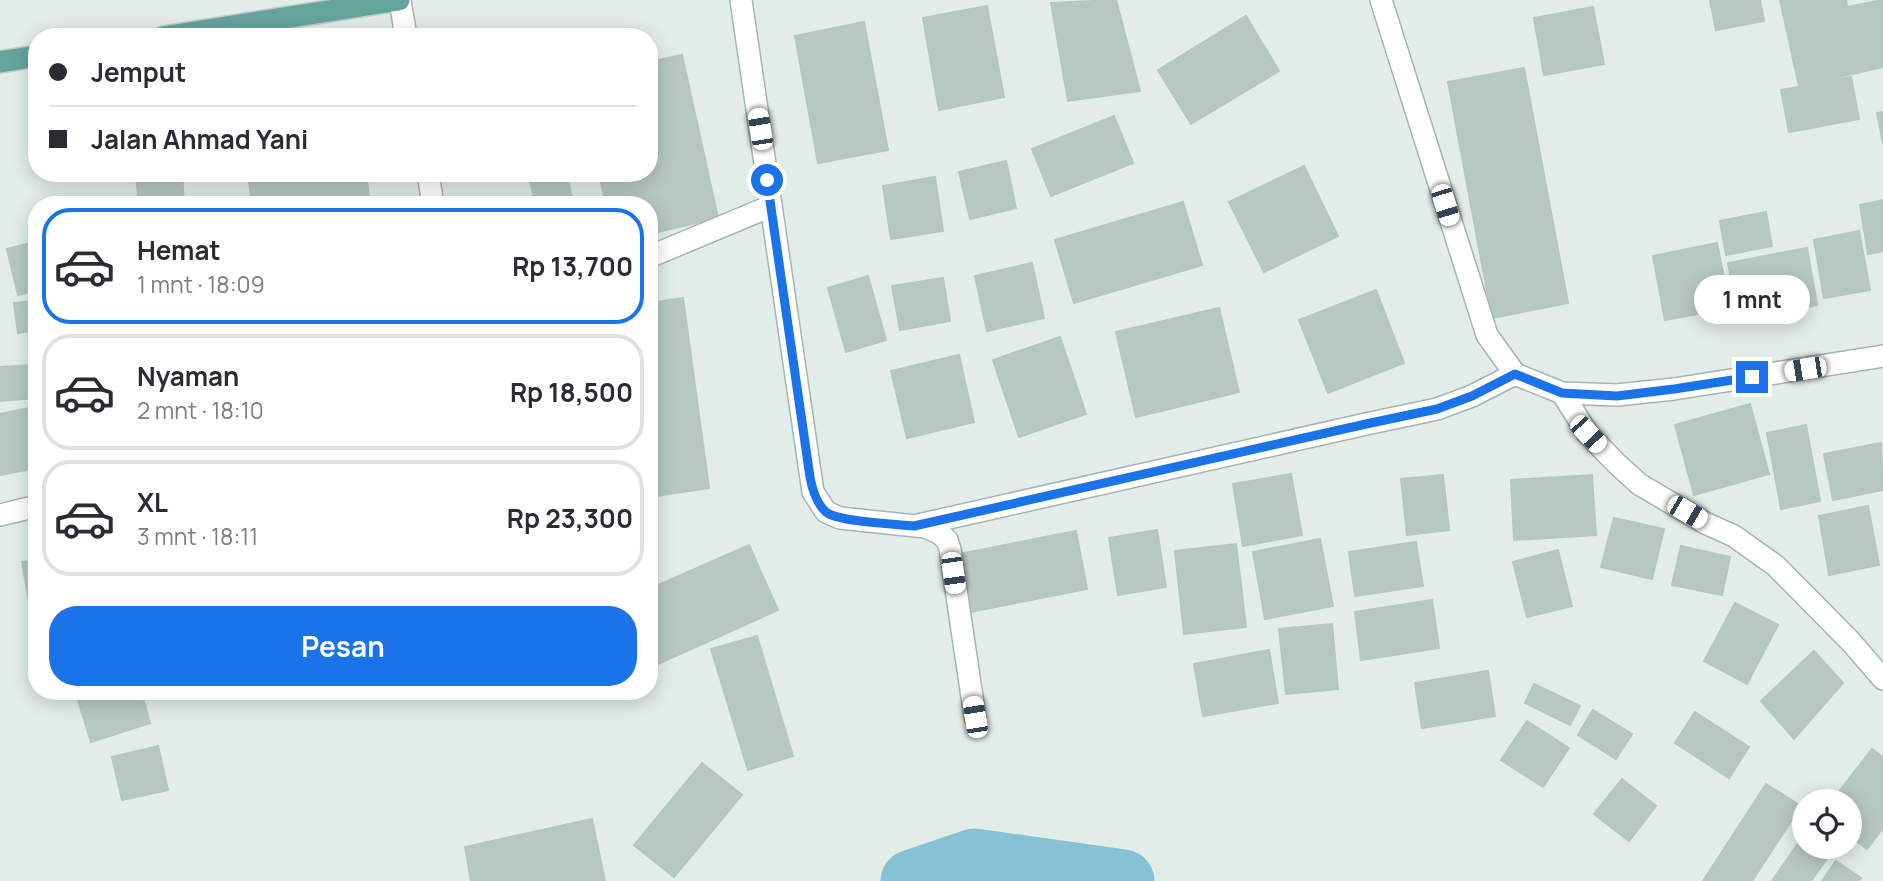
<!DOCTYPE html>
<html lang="id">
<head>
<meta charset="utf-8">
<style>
	body { margin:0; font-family:Manrope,sans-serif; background:#f2f2f3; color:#2b2b33; height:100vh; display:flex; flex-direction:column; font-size:26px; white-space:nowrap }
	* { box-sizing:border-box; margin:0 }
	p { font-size:23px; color:#7c7c81 }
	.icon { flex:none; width:38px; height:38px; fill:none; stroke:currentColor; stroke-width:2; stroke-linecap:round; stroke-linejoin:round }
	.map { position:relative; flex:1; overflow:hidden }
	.side { position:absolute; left:28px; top:196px; width:630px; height:504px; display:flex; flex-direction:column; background:#fff; border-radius:28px; box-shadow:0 4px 18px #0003 }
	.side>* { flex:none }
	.hud { position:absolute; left:28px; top:28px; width:630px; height:154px; border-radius:28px; box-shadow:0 4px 18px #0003; display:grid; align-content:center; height:154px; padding:0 21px; background:#fff }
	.controls { position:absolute; left:1792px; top:789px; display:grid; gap:14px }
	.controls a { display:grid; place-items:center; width:70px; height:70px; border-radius:50%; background:#fff; box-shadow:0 4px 18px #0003; font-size:35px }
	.end { position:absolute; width:32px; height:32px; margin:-16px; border:9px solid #1a73e8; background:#fff; box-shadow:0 0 0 4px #fff }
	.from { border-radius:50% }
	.bubble { position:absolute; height:49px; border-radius:24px; background:#fff; box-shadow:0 4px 18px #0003; font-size:23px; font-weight:700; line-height:49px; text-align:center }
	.car { position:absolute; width:21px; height:42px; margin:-21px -10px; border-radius:9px; box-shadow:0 0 5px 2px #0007; background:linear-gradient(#fff 24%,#345 0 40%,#fff 0 76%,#345 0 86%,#fff 0) }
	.hud b { display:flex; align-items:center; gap:24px; height:66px; font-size:26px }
	.hud b+b { border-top:2px solid #e1e1e2 }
	.hud i { width:18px; height:18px; background:#2b2b33 }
	ul { padding:12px 0 0; list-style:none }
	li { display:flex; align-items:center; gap:21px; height:116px; margin:0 14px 10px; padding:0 7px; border:4px solid #e1e1e2; border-radius:28px }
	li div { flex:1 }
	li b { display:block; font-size:26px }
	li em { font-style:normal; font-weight:700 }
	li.current { border-color:#1a73e8 }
	li>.icon { width:63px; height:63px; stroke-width:1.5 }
	.primary-button { display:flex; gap:14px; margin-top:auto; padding:14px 21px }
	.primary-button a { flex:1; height:80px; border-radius:28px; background:#1a73e8; color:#fff; font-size:28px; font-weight:700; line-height:80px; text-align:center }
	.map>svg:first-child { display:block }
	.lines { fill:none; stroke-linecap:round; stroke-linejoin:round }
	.river { stroke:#88c0d4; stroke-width:63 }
	.building { fill:#b7c8c3; stroke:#b4c7c1; stroke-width:2 }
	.minor-casing { stroke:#a4b5b1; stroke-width:24 }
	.major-casing { stroke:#c1c9c8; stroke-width:24 }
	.minor { stroke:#fff; stroke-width:21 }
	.major { stroke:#65a49b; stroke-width:21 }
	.route { stroke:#1a73e8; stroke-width:9 }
</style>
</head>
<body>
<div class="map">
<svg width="1883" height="881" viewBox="0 0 1883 881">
	<rect width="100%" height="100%" fill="#e2ede9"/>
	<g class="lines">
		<path class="river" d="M912,881l62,-21 149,21"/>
	</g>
	<g class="building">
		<path d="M1116,0l24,91 -72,10 -17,-98z"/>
		<path d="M1710,0h50l4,21 -48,9z"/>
		<path d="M1780,0h66l1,7 36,-7v67l-84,19z"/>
		<path d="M987,6l17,91 -65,13 -16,-92z"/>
		<path d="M1593,7l11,57 -60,11 -10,-57z"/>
		<path d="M1246,16l33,55 -88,53 -33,-54z"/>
		<path d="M864,22l24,128 -70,13 -23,-127z"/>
		<path d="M682,55l36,163 -69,16v-29h-43l-7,-32h50v-111z"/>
		<path d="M1524,68l44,235 -76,15 -44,-236z"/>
		<path d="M1851,77l8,42 -70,13 -8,-42z"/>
		<path d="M1883,112v31l-6,-30z"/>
		<path d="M1114,116l19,47 -82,33 -19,-47z"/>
		<path d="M1006,161l10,47 -46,11 -11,-47z"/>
		<path d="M1304,166l34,70 -74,36 -35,-70z"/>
		<path d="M136,173h46l2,31 -45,1z"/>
		<path d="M248,173h118l3,24 -60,8h-57z"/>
		<path d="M528,173h38l6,24 -36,8z"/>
		<path d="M935,177l8,54 -52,8 -8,-53z"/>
		<path d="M1883,200v51l-15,3 -8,-49z"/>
		<path d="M1183,202l19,63 -128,38 -19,-63z"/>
		<path d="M1766,212l6,34 -46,9 -6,-34z"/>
		<path d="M1859,231l11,59 -46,8 -10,-58z"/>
		<path d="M31,243l6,27v20l-19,5 -11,-46z"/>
		<path d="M1717,243l13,65 -65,12 -12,-64z"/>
		<path d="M1807,248l10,57 -78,15 -11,-57z"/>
		<path d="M1032,263l12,55 -57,13 -12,-55z"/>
		<path d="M868,276l18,64 -40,12 -18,-64z"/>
		<path d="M943,278l7,43 -50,9 -8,-44z"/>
		<path d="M1376,290l28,73 -76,30 -29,-73z"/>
		<path d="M683,298l26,190 -60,9v-194z"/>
		<path d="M37,301v29l-19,3 -4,-30z"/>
		<path d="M1219,308l20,84 -103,25 -20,-85z"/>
		<path d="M1060,337l26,77 -67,23 -26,-77z"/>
		<path d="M959,355l15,67 -67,16 -16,-67z"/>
		<path d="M31,365l3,33 -34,3v-34z"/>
		<path d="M1750,404l19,70 -75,21 -19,-70z"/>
		<path d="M34,407l3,13v48l-37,7v-61z"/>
		<path d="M1806,425l14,76 -39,8 -14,-76z"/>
		<path d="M1881,443l2,47 -50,10 -9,-46z"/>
		<path d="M1291,474l11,61 -59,11 -10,-62z"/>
		<path d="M1443,475l6,55 -42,5 -6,-56z"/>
		<path d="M1592,475l4,60 -82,5 -3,-60z"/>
		<path d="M1868,506l11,59 -50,10 -10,-59z"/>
		<path d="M1614,518l50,11 -12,50 -51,-12z"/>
		<path d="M1157,530l9,57 -48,8 -9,-57z"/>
		<path d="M1076,531l11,58 -117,23 -11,-58z"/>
		<path d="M1320,539l13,67 -68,13 -12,-67z"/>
		<path d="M1416,542l7,44 -68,10 -6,-44z"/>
		<path d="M1236,544l10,83 -62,7 -9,-83z"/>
		<path d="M749,545l29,65 -129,58v-92l5,11z"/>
		<path d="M1681,546l49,11 -8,38 -50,-10z"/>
		<path d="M1558,550l14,56 -45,11 -14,-55z"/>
		<path d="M37,560v85l-15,-83z"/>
		<path d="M1432,600l7,48 -78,12 -6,-48z"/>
		<path d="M1735,603l43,22 -31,59 -43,-23z"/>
		<path d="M1332,624l6,65 -52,5 -7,-65z"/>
		<path d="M757,636l36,120 -45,14 -37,-121z"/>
		<path d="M1269,650l9,53 -75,13 -9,-52z"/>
		<path d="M1814,651l29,32 -49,56 -33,-38z"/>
		<path d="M1488,671l7,45 -73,12 -7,-45z"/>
		<path d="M1534,684l46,22 -10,19 -45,-22z"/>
		<path d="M97,691h44l9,32 -59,19 -14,-45z"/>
		<path d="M1593,710l39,24 -16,25 -38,-24z"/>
		<path d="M1695,712l54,35 -20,31 -54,-35z"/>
		<path d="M1527,721l42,27 -26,39 -42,-27z"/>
		<path d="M158,746l10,44 -46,10 -10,-43z"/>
		<path d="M1872,749l11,8v71l-16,21 -17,-13v-34h-19z"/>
		<path d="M702,763l40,32 -68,82 -40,-32z"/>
		<path d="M1622,779l34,27 -27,35 -35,-27z"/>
		<path d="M1766,784l35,22 -49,75h-49z"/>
		<path d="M592,819l13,62h-134l-6,-34z"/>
		<path d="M1804,835v12h31l-24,34h-39z"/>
		<path d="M1836,861l25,17 -3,3h-36z"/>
	</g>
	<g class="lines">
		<defs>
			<g id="minor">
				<path d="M400,0l6,37"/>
				<path d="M741,0l72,492 13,20 14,6 85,9 14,6 8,7 3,9 25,168"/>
				<path d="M1381,0l106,335 28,39"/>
				<path d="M428,173l5,32"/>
				<path d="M649,257l122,-51"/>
				<path d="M1515,374l47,19 55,2 57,-6 209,-33"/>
				<path d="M1562,393l26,41 28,29 23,21 66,39 29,13 42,30 75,76 32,37"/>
				<path d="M0,515l37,-9"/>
				<path d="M918,525l448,-101 71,-15 35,-13 43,-22"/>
			</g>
			<g id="major">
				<path d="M163,37l236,-37"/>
				<path d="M0,62l37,-6"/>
			</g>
		</defs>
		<use href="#minor" class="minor-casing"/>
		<use href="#major" class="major-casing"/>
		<use href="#minor" class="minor"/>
		<use href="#major" class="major"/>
	</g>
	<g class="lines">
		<path class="route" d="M767,180l43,297c2,11 6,26 16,35 12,10 69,12 88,14l452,-102 71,-15 35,-13 43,-22 47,19 55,3 57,-7 78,-12"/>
	</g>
</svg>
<div class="controls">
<a><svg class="icon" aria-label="locate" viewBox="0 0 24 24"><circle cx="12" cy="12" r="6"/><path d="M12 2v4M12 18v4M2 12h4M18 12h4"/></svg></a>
</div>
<i class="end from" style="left:767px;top:180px"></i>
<i class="end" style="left:1752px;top:377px"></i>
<div class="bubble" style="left:1694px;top:275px;width:116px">1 mnt</div>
<i class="car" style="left:760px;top:129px;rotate:351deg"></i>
<i class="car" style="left:1445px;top:205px;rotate:163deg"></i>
<i class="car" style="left:1805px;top:369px;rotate:261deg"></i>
<i class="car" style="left:1588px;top:434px;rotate:137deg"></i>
<i class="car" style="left:1687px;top:512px;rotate:120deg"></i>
<i class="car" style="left:953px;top:573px;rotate:172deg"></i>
<i class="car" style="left:975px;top:717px;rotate:351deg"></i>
<div class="hud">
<b><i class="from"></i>Jemput</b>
<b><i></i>Jalan Ahmad Yani</b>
</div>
<section class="side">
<ul>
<li class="current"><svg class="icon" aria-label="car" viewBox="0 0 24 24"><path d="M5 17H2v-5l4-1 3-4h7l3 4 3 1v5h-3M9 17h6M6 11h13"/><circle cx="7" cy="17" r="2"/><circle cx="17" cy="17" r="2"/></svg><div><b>Hemat</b><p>1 mnt · 18:09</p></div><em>Rp 13,700</em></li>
<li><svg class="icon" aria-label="car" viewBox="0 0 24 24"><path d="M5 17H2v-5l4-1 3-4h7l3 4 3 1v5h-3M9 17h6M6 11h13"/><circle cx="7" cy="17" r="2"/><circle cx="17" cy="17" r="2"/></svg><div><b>Nyaman</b><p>2 mnt · 18:10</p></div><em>Rp 18,500</em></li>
<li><svg class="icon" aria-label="car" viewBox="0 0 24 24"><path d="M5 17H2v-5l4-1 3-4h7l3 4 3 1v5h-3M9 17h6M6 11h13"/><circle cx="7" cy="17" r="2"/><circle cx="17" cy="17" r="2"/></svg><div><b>XL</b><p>3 mnt · 18:11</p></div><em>Rp 23,300</em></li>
</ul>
<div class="primary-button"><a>Pesan</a></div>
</section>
</div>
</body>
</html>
